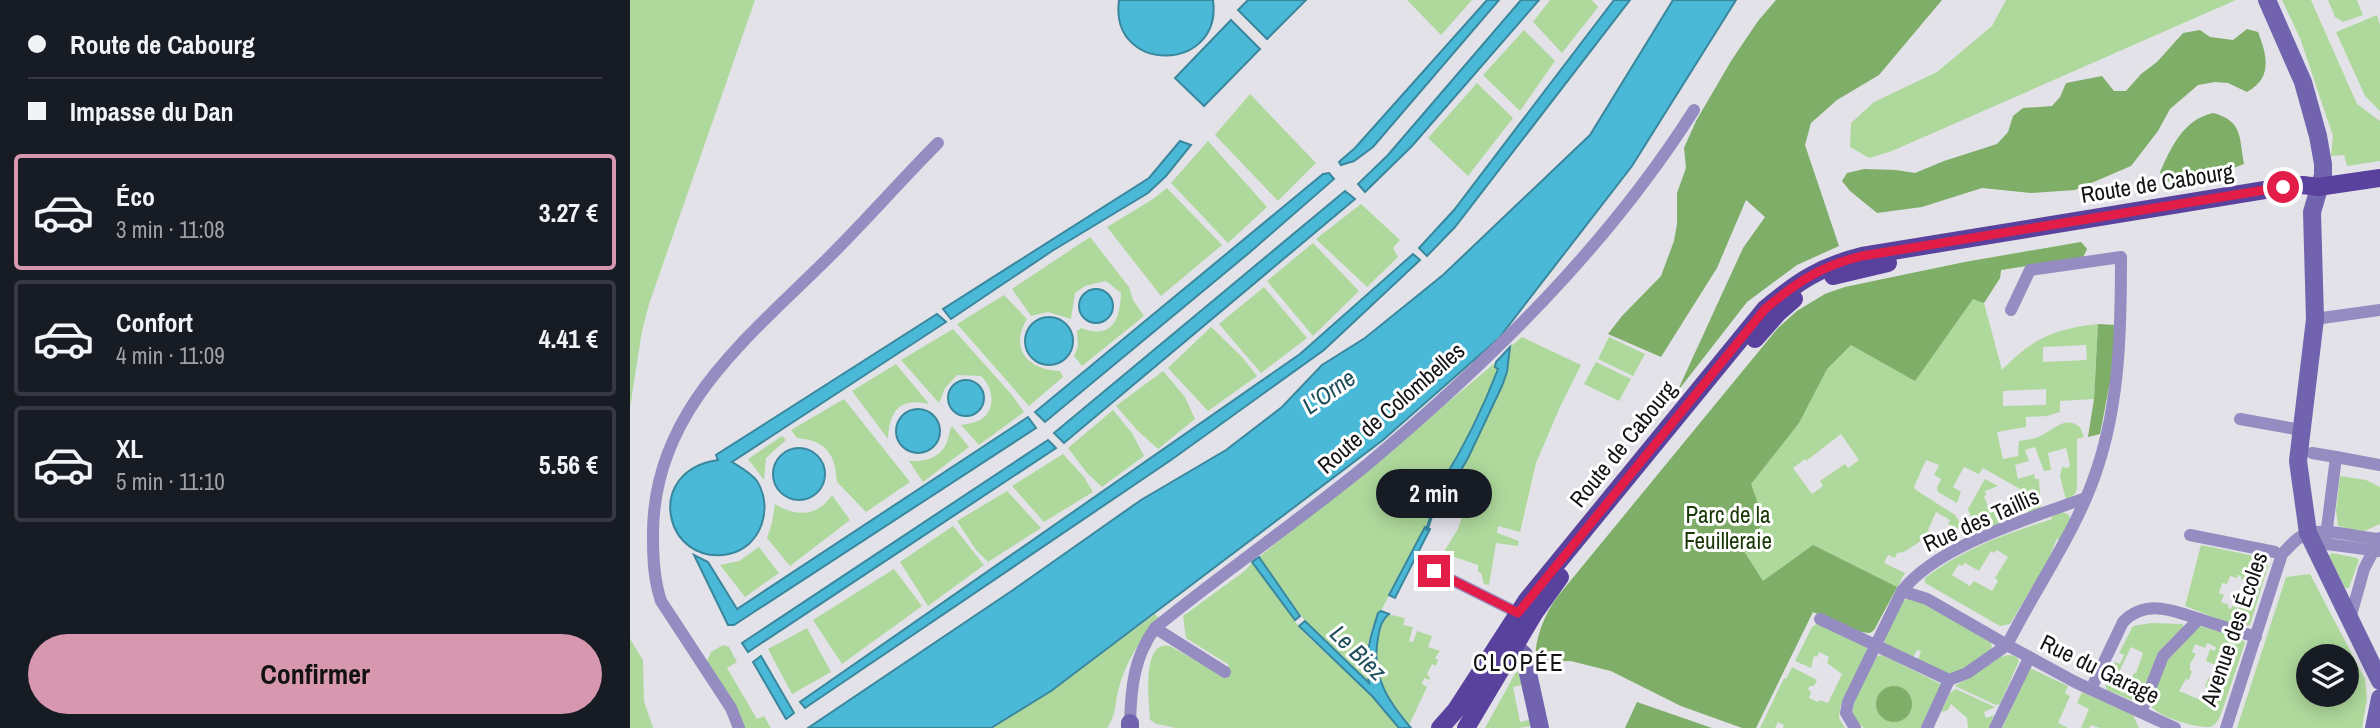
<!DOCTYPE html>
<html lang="fr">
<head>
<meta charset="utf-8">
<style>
	body { margin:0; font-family:"Archivo Narrow",sans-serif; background:#20242c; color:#f1f3f6; height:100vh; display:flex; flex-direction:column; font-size:26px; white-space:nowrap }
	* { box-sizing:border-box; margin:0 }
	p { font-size:23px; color:#9ea1a6 }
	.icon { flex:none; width:38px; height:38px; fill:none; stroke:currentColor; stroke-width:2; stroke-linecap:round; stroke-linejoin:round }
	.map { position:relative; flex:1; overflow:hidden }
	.panel { display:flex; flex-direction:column; background:#171b24; width:630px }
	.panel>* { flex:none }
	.top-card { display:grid; align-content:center; height:154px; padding:0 28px; background:#171b24 }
	.tools { position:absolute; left:1666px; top:644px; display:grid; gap:14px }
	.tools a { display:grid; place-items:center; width:63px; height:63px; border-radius:50%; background:#171b24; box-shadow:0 4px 18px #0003; font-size:35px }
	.end { position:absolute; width:32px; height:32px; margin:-16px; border:9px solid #e11d48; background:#fff; box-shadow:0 0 0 4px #fff }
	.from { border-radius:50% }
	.bubble { position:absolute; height:49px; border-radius:24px; background:#171b24; box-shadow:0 4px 18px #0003; font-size:23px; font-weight:700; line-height:49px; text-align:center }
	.top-card b { display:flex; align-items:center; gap:24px; height:66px; font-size:26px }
	.top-card b+b { border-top:2px solid #363941 }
	.top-card i { width:18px; height:18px; background:#f1f3f6 }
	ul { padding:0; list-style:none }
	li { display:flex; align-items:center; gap:21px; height:116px; margin:0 14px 10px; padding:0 14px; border:4px solid #363941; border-radius:7px }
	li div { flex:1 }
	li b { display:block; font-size:26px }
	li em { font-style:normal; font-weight:700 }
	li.current { border-color:#d798af }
	li>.icon { width:63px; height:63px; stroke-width:1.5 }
	.action { display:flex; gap:14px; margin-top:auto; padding:14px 28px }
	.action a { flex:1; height:80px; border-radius:42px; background:#d798af; color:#111; font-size:28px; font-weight:700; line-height:80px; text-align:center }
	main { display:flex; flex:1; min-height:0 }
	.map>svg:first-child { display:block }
	.green { fill:#afd99c; fill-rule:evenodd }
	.forest { fill:#7fae69 }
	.water { fill:#4ab9d7; stroke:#3a879d; stroke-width:2 }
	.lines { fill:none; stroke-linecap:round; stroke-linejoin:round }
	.stream { stroke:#3a879d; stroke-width:3.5 }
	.street { stroke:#958dc1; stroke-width:12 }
	.secondary { stroke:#7163ad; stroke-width:18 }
	.primary { stroke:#59429e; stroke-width:18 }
	.route { stroke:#e11d48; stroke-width:9 }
	.labels { text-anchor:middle; stroke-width:6; stroke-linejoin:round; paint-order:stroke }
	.street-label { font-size:23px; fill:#131315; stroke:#fff }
	.park-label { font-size:23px; fill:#193806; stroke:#fff }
	.water-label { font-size:24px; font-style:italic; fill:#1e4d5b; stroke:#fff }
	.neighbourhood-label { font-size:24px; letter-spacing:2px; fill:#131315; stroke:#fff }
</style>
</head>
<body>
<main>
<section class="panel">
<div class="top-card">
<b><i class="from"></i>Route de Cabourg</b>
<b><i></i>Impasse du Dan</b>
</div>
<ul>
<li class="current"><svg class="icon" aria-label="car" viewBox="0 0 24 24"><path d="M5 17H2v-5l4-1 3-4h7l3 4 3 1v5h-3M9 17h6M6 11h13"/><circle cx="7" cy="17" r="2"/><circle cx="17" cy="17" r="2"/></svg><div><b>Éco</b><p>3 min · 11:08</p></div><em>3.27 €</em></li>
<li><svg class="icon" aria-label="car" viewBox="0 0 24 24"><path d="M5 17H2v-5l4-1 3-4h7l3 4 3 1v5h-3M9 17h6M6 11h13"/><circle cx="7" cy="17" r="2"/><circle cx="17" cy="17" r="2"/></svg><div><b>Confort</b><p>4 min · 11:09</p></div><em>4.41 €</em></li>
<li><svg class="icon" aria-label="car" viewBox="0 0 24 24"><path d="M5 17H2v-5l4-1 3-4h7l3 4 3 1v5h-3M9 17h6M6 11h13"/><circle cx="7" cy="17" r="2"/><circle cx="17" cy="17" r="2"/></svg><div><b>XL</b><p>5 min · 11:10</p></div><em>5.56 €</em></li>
</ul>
<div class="action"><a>Confirmer</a></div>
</section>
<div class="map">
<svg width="1750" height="728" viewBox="0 0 1750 728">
	<rect width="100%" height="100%" fill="#e3e2e9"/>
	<g class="green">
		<path d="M0,0h125l-106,304 -7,27 -12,77z"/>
		<path d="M777,0h65l-31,35z"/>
		<path d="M920,0h42l6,7 -36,46 -29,-31z"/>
		<path d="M1376,0h230l-344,151 -23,7 -19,-11 1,-24 23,-21 63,-30 55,-46z"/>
		<path d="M1652,0h29l46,104 23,17v40l-33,5 -3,-11 -13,1 2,-20 -33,-98z"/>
		<path d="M1698,0h29l6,15 -20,7 -8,-5z"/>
		<path d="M1747,15l3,10v86l-15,-15 -29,-64z"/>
		<path d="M894,30l31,31 -35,50 -37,-36z"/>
		<path d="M847,83l36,35 -45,58 -40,-38z"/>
		<path d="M620,94l66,69 -38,38 -63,-66z"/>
		<path d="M578,141l59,66 -39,36 -57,-60z"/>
		<path d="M537,188l55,57 -61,51 -54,-69 46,-28z"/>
		<path d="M731,204l39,36 -7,8 5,9 -31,30 -51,-48z"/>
		<path d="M460,237l39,50 4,13 11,16 -62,50 -8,-10 4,-10 -1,-15 4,-3c31,12 39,-8 40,-35l-15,-12 -21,5 -10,7 -4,26 -23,-7 -17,4 -19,-27z"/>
		<path d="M1451,242l6,7 -4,8 -82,13 -1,8 -16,25 18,67c31,-32 52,-41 96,-46l-4,75 -34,2v11l-13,4 -21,1v10l-29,5 6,27 15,-3 1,-15c7,-1 17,-2 23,-6 14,-7 23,-19 38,-8l4,10 -7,2v50l-2,5 -9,6 -6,-24 2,-9 6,1 2,-3 -4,-17 -18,5 3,17 -7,1 -9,-24 -10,3 4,11 -14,4 3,14 16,-5 1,5h4l2,30 -12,5 -9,-25 -37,-21 -4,6 -15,-7 -11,20 8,5 -4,11 -19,-11 -1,-4 4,-9 -7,-4 5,-10 -13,-5 -12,27 2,3 39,25 10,17 -17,-8 2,-4 -14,-8 -8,18 5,3 -29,19 -7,1 -2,5 -7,-3 -4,8 21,10 -31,57 -4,3 -8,-1 -57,-23 -124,97 -70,-35 -40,-10 -36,1c0,-24 9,-47 23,-66l220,-268 19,-17 28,-17 20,-7 120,-25zM1456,345l1,15 -44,2v-15zM1416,389v16l-43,1v-15zM1211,434l18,26 -11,8 -3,-4 -25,17 3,5 -11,8 -19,-26 12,-9 1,2z"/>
		<path d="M683,243l46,48 -46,45 -46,-55z"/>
		<path d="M634,287l43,51 -46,35 -42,-49z"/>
		<path d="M374,295l23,24c-18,30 1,51 33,52l3,6 -34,29 -72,-82z"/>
		<path d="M581,327l31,30 15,19 -49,35 -40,-43z"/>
		<path d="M323,329l59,66 12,17 -45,33 -18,-20c6,-1 12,-2 17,-4 19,-9 16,-33 3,-45l-24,-1 -12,13 -6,15 -38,-43z"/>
		<path d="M892,337l59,28 -21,42 -24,56 -16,69 -22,-6 -1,7 22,8 -1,5 -22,-3 -7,42 -5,-1 -3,-11 -3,-1v-7l-35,-12 15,-24 5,-16 -20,-12 25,-43 34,-72 5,-14 3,-25z"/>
		<path d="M979,337l36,17 -12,22 -35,-17z"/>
		<path d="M866,362l-1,5 3,2c-15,39 -34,77 -56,112l1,2 -6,12 -3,1 -5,6 -13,-9 -5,4 -1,-2 -2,1 8,10 -6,9 3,2 4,-6 13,6 -49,94c-9,11 -15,35 -14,49 0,8 3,15 2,23l-64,-62 -46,-64 120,-97z"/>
		<path d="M966,362l35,17 -12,22 -35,-17z"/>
		<path d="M266,364l33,40c-29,-7 -40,7 -41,35l-36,-48z"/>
		<path d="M533,371l22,26 10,22 -37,30 -21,-19 -21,-24z"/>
		<path d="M214,399l66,83 -44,30 -29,-30c-2,-28 -10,-41 -40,-44l-6,-8z"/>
		<path d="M483,410l19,23 12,23 -42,31 -15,-14 -19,-25z"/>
		<path d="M322,426l17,21 -46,35 -14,-21c16,0 31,-2 38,-19 2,-6 2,-11 5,-16z"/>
		<path d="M152,436l4,4 -20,18 -2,22 -16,-21z"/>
		<path d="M433,454l21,23 9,15 -49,30 -32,-36z"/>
		<path d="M1710,476l26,4 14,7v37l-18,8 -24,-6 -2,-15z"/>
		<path d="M1355,479l13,7 -13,5 1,4 -2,1 6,17 23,-7 8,11 -37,14 -8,-2 -8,-20z"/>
		<path d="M377,491l34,37 -53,34 -12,-12 -19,-29z"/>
		<path d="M202,495l18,25 -60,46 -23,-28 5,-15 3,-19c20,13 43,13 57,-9z"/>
		<path d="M1432,512l7,3 1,5 -11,22 -2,-4 -9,23 -38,63 -10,2 -75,-43v-5c38,-29 82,-45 127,-59l-1,-2zM1367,550l11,7 -13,21 3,3 -6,10 -18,-10 -4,5 -18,-11 7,-11 3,2 3,-3 14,8 12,-20 3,2z"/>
		<path d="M323,526l31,39 -56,41 -28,-44z"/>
		<path d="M1571,545l64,13 3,8 -18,59 -12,2 -53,-21zM1608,575l3,1v3l7,3 -9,26 -7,-2 -1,3 -3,-1 1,-3 -8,-3 3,-7 -5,-2 3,-10 5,1 3,-8 7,2z"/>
		<path d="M129,547l20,26 -34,24 -25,-32 19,-4z"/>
		<path d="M1702,553l25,5 2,2 -10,28h-4l-16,-32z"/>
		<path d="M622,562l50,69 70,65 27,32h-223l-19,-4 -7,-4c-1,-18 -9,-81 20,-74l52,29 7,-10 -43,-27 -3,-22 63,-46z"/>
		<path d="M264,569l28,37 -80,58 -29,-44z"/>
		<path d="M1680,574l55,105 2,20 -5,29h-125l49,-151zM1678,656h39v39h-39z"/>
		<path d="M1281,597l80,44 1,9 -28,20 -15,4 -31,-14 3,-9 -4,-1 -4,8 -27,-13 -2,-5 19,-39z"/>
		<path d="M525,614l4,4c-19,21 -34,45 -41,73 -3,13 -2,25 -11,37h-116l60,-37z"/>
		<path d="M757,614l18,4 -2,7 10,2 -4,14 4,1 4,-11 15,5 -4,11 12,4 -5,7 3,2 -2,6 -4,-2 -5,10 3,4 -1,2 -5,-2 -2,6 5,3 -18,38c-27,-35 -47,-68 -22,-111z"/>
		<path d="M1188,623l48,23 1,4 -27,58 -1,10 6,10h-62l1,-3 -6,-3 -3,6h-15l24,-50 2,1 6,-12 25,13 -3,6h-4l-2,3 3,3 -2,6 9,4 2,-2 8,3 14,-29 -15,-11 2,-6 -10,-5 -2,5 -3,-1 -3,12 -16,-7 17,-34z"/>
		<path d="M1521,623l32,1v3l-25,29 -17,42 -5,4 -29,-12 -2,-8 10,-20 5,2 4,-9 -5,-2 14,-27zM1501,647l12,6 -7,20h-2l-5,12 -7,-3 2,-5 -6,-3z"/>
		<path d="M1569,626l42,11 4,6 -24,71c-2,5 -5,11 -11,13 -13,1 -54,-10 -59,-22l12,-41zM1577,643l9,4 -1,4 -5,-2 -4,12 12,5 -7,12 -2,-1 -4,9 2,2 -4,13 -24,-10 7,-12 3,1 3,-9 -2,-1v-6l6,-10 -4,-2 3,-8 10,4z"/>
		<path d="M177,628l24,44 -39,22 -24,-45z"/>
		<path d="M0,639l13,21 1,41 9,27h-23z"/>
		<path d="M93,645l6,2 8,15 -10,6 30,51 7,-3 7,12h-26l-11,-26 -27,-41 4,-9z"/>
		<path d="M1252,655l59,29 -20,44h-57c-5,-3 -10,-7 -11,-13 -3,-13 18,-46 24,-59z"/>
		<path d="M1378,655l8,1 3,5 -19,43 -4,1 -41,-19 45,-29z"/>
		<path d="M1400,668l38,18 -3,7 5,3 -12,27 10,5h-66z"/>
		<path d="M888,671l4,14 -9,2 7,35 9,-2 2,6 -12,2h-34l31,-56z"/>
		<path d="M1326,689l39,18 -11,5 2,6 8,-3 -5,13h-21l-1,-10 -16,-14 -3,6 -7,2 9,-19z"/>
		<path d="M1452,692l51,23 6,13h-39l-9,-3 -2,3h-8l8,-19 -12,-6z"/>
	</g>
	<g class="forest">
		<path d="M1146,0h166l-63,75 -42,25 -26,23 -6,22 34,101 -42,19 -50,37 -70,90 66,-144 22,-31 -19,-17 -29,68 -56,89 -53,-23 14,-18 39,-40 13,-35 3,-17v-31l9,-25 -2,-20 12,-27 35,-60 27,-40z"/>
		<path d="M1617,29l11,3c9,23 15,46 -11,60l-19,-9 -13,-1 -17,3 -28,24 -12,22 -27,35 -56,24 -44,3 -49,-5 -60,19 -45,6 -27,-22 -8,-10 5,-8 17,-4 32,1 19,3 29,-12 53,-17 11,-12 5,-16 10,-8 29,-2 8,-9 6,-14 36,-7 12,15h12l15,-17 16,-12 26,-29 17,-3 10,7 23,3z"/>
		<path d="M1583,113c30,8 26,24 31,51l-32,12 -49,6 -3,-10c12,-26 23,-52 53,-59z"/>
		<path d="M1451,242l6,7 -4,8 -82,13 -1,8 -16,25 -11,-4 -58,82 -64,-36 -24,24 -28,54 -48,61 14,39 -25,22 23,36 50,-36 84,42 -23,43 -4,3 -8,-1 -49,-20 -57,116h-14l-61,-22 -70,-35 -40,-10 -36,1c0,-24 9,-47 23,-66l220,-268 19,-17 28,-17 20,-7 120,-25z"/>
		<path d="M1468,324l17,1 -3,47 -12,62 -12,3 6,-38z"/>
		<circle cx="1264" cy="704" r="18"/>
		<path d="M1007,702l75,26h-87z"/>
	</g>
	<g class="water">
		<path d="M489,0h94c10,73 -104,75 -94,0z"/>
		<path d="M618,0h58l-39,39 -29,-29z"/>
		<path d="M857,0h12l-126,147 -19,14 -13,4 -2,-3 16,-14z"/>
		<path d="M891,0h18l-127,146 -47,46 -7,-8 30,-29z"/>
		<path d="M984,0h16l-175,227 -28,29 -8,-8 35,-38z"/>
		<path d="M1043,0h63l-104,166 -133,172 -116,102 -332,251 -60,37h-183l205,-138 128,-90 85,-50 56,-43 40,-42 43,-27 78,-63 147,-140z"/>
		<path d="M601,20l29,29 -56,57 -29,-28z"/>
		<path d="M550,141l11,4 -25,31 -18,17 -96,58 -101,68 -8,-10 206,-131z"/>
		<path d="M699,173l5,6 -85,74 -204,169 -10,-10 288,-238z"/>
		<path d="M715,191l10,8 -291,244 -10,-10z"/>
		<path d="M783,254l7,6 -96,90 -153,110 -366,248 -5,-6 500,-348z"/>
		<circle cx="466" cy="306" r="17"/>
		<path d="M307,314l9,8 -214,140c8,5 18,10 25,19 17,27 4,66 -28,73 -64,13 -87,-83 -11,-94l-2,-5z"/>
		<circle cx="419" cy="341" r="24"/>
		<path d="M880,347l-3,25 -5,14 -34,72 -25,43 -3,-1 -2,6 -9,-4 5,-6 3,-1 6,-12 -1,-1c22,-35 41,-74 56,-113l-3,-2 1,-5z"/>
		<circle cx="336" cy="398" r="18"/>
		<circle cx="288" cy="431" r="22"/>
		<path d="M398,417l8,11 -302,197h-6l-34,-70 14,7 29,47z"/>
		<path d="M418,440l8,8 -308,204 -6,-9z"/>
		<circle cx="169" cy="474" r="26"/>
		<path d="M795,527l5,2 -35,69 -6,-3z"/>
		<path d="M629,557l41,59 -5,4 -43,-58z"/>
		<path d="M751,611l8,3c-7,5 -10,16 -11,24 -7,38 10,63 33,90h-12l-27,-32 -73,-70 6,-5 64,62 -3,-23 5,-24 7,-23z"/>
		<path d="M131,656l33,57 -8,6 -33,-57z"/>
	</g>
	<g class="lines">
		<path class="stream" d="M797,529l4,-12"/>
		<g class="street">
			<path d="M1381,310l19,-40 91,-13c0,71 -1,144 -24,212 -20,62 -61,118 -90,176l68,37 100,46"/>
			<path d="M1685,319l65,-9"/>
			<path d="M1610,419l61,11"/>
			<path d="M1682,453l24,4"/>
			<path d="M1560,535l85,17"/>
			<path d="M1689,543l61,8"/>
			<path d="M1695,544l11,-87 44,8"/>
			<path d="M804,571l84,42"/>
			<path d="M1272,591c36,-46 127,-72 183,-93"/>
			<path d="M1190,619l129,61"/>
			<path d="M1720,619l14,-50 16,-31"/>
			<path d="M525,628l70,44"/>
			<path d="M1461,689l32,-67c22,-23 50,-12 76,-3"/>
			<path d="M1511,712l22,-56 36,-37 57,18"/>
			<path d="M500,723c1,-36 4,-66 25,-95 70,-57 145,-108 214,-165 123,-104 238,-216 325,-353"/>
			<path d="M109,728l-8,-20 -70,-107c-7,-21 -8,-41 -8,-63 -2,-124 90,-196 171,-276 39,-38 75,-80 114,-119"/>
			<path d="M1225,728l-9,-15 2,-11 54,-111 25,8 80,46 -40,28 -18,7 -22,48"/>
			<path d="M1365,728l34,-70"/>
			<path d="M1596,728l56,-174c7,-7 16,-18 26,-21 18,-5 52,5 72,6"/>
		</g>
		<g class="secondary">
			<path d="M1637,0l36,82 15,54 5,28v11l-11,37 3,107 -17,142 10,72 72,148"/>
			<path d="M885,647l9,8 16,73"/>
			<path d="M500,728v-5"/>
			<path d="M1744,728l6,-30"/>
		</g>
		<g class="primary">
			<path d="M1203,276l55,-13"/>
			<path d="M1125,339l23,-26 16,-14"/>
			<path d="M810,728l16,-18 71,-110 238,-291c32,-27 56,-43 97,-53l421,-69 20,-2 15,2 62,-9"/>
			<path d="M836,728l69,-116 25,-35"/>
		</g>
	</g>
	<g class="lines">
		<path class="route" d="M804,571l84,42 247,-304c32,-27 56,-43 97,-53l421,-69"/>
	</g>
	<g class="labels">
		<g class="street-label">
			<text transform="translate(1527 183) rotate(-9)" y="8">Route de Cabourg</text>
			<text transform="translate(761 408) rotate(-41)" y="8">Route de Colombelles</text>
			<text transform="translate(993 444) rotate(-51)" y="8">Route de Cabourg</text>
			<text transform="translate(1351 520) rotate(-24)" y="8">Rue des Taillis</text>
			<text transform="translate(1604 629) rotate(-71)" y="8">Avenue des Écoles</text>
			<text transform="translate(1470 669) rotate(26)" y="8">Rue du Garage</text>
		</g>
		<g class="park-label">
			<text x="1098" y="523">Parc de la<tspan x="1098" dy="26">Feuilleraie</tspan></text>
		</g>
		<g class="water-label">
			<text transform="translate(699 392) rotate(-35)" y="8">L'Orne</text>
			<text transform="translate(728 653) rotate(44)" y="8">Le Biez</text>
		</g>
		<g class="neighbourhood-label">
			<text x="889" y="671">CLOPÉE</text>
		</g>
	</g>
</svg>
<div class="tools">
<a><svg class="icon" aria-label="layers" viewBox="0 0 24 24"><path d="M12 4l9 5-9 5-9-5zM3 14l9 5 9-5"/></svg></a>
</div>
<i class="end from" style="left:1653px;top:187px"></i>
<i class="end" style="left:804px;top:571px"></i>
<div class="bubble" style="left:746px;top:469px;width:116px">2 min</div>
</div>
</main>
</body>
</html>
